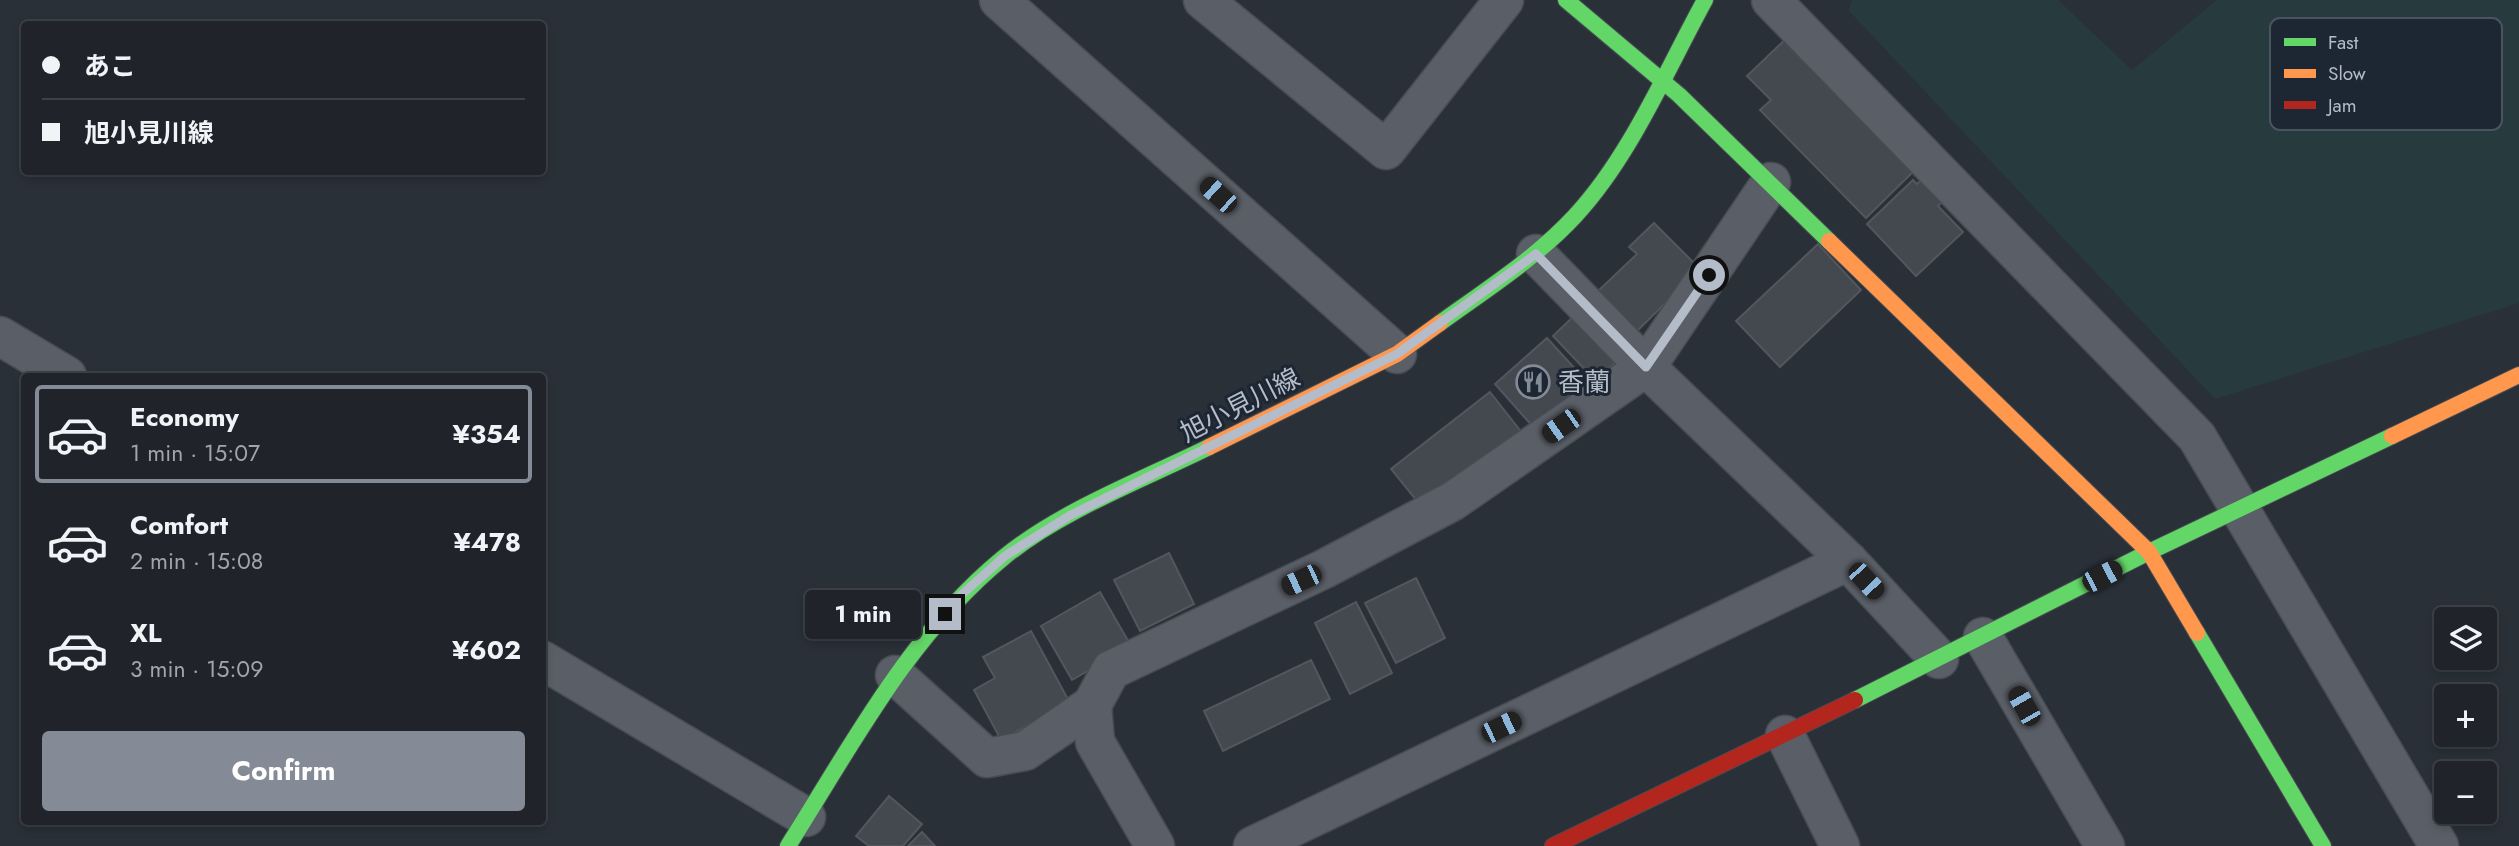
<!DOCTYPE html>
<html lang="en">
<head>
<meta charset="utf-8">
<style>
	body { margin:0; font-family:Jost,"Noto Sans JP",sans-serif; background:#282c32; color:#f1f3f6; height:100vh; display:flex; flex-direction:column; font-size:26px; white-space:nowrap }
	* { box-sizing:border-box; margin:0 }
	p { font-size:23px; color:#a2a4a8 }
	.icon { flex:none; width:38px; height:38px; fill:none; stroke:currentColor; stroke-width:2; stroke-linecap:round; stroke-linejoin:round }
	.map { position:relative; flex:1; overflow:hidden }
	.drawer { position:absolute; left:21px; top:373px; width:525px; height:452px; display:flex; flex-direction:column; background:#20242a; border-radius:7px; box-shadow:0 4px 10px #0003,0 0 0 2px #3d4147 }
	.drawer>* { flex:none }
	.banner { position:absolute; left:21px; top:21px; width:525px; height:154px; border-radius:7px; box-shadow:0 4px 10px #0003,0 0 0 2px #3d4147; display:grid; align-content:center; height:154px; padding:0 21px; background:#20242a }
	.fabs { position:absolute; left:2434px; top:607px; display:grid; gap:14px }
	.fabs a { display:grid; place-items:center; width:63px; height:63px; border-radius:7px; background:#20242a; box-shadow:0 4px 10px #0003,0 0 0 2px #3d4147; font-size:35px }
	.end { position:absolute; width:32px; height:32px; margin:-16px; border:9px solid #b4bcc9; background:#111; box-shadow:0 0 0 4px #111 }
	.from { border-radius:50% }
	.bubble { position:absolute; height:49px; border-radius:7px; background:#20242a; box-shadow:0 4px 10px #0003,0 0 0 2px #3d4147; font-size:23px; font-weight:700; line-height:49px; text-align:center }
	.car { position:absolute; width:21px; height:42px; margin:-21px -10px; border-radius:9px; box-shadow:0 0 5px 2px #0007; background:linear-gradient(#222 24%,#8ab4d8 0 40%,#222 0 76%,#8ab4d8 0 86%,#222 0) }
	.banner b { display:flex; align-items:center; gap:24px; height:66px; font-size:26px }
	.banner b+b { border-top:2px solid #3d4147 }
	.banner i { width:18px; height:18px; background:#f1f3f6 }
	ul { padding:12px 0 0; list-style:none }
	li { display:flex; align-items:center; gap:21px; height:98px; margin:0 14px 10px; padding:0 7px; border:4px solid transparent; border-radius:7px }
	li div { flex:1 }
	li b { display:block; font-size:26px }
	li em { font-style:normal; font-weight:700 }
	li.on { border-color:#848b96 }
	li>.icon { width:63px; height:63px; stroke-width:1.5 }
	.action { display:flex; gap:14px; margin-top:auto; padding:14px 21px }
	.action a { flex:1; height:80px; border-radius:7px; background:#848b96; color:#fff; font-size:28px; font-weight:700; line-height:80px; text-align:center }
	.map>svg:first-child { display:block }
	.green { fill:#273a3e }
	.building { fill:#444950; stroke:#52575f; stroke-width:2 }
	.lines { fill:none; stroke-linecap:round; stroke-linejoin:round }
	.street-casing { stroke:#484c53; stroke-width:41 }
	.fast-casing { stroke:#484c53; stroke-width:18 }
	.slow-casing { stroke:#484c53; stroke-width:18 }
	.jam-casing { stroke:#484c53; stroke-width:18 }
	.street { stroke:#5a5e66; stroke-width:38 }
	.fast { stroke:#63d668; stroke-width:16 }
	.slow { stroke:#ff974d; stroke-width:16 }
	.jam { stroke:#b3261e; stroke-width:16 }
	.route { stroke:#b4bcc9; stroke-width:9 }
	.labels { text-anchor:middle; stroke-width:6; stroke-linejoin:round; paint-order:stroke }
	.poi-label { font-size:26px; fill:#b4bcc9; stroke:#1d2633; text-anchor:start }
	.street-label { font-size:26px; fill:#b4bcc9; stroke:#1d2633 }
	.key { fill:#1d2633; stroke:#4a5360; stroke-width:2 }
	.key-label { font-size:19px; fill:#b4bcc9 }
</style>
</head>
<body>
<div class="map">
<svg width="2519" height="846" viewBox="0 0 2519 846">
	<rect width="100%" height="100%" fill="#2a3038"/>
	<path class="green" d="M1852,0h206l74,70 85,-70h302v303l-304,96 -366,-388z"/>
	<g class="building">
		<path d="M1792,33l128,132 -54,53 -106,-108 11,-10 -24,-24z"/>
		<path d="M1928,173l21,22 -11,11 25,26 -47,44 -49,-52 46,-44 4,4z"/>
		<path d="M1654,223l46,46 -65,64 -39,-40 41,-39 -8,-7z"/>
		<path d="M1818,244l43,46 -81,77 -44,-46z"/>
		<path d="M1576,314l43,45 -23,22 -43,-45z"/>
		<path d="M1547,338l40,44 -52,47 -40,-45z"/>
		<path d="M1490,392l33,42 -98,77 -34,-42z"/>
		<path d="M1169,553l25,51 -54,27 -26,-51z"/>
		<path d="M1416,578l29,60 -49,25 -31,-60z"/>
		<path d="M1100,592l31,54 -59,34 -31,-54z"/>
		<path d="M1356,602l36,71 -42,21 -35,-71z"/>
		<path d="M1031,631l39,72 -69,37 -27,-50 21,-12 -12,-21z"/>
		<path d="M1311,660l19,39 -107,52 -19,-40z"/>
		<path d="M889,796l33,28 -19,22h-34l-13,-10z"/>
		<path d="M922,832l13,14h-27z"/>
	</g>
	<g class="lines">
		<defs>
			<g id="street">
				<path d="M999,0l398,354"/>
				<path d="M1203,0l183,150 118,-150"/>
				<path d="M1771,0l426,437 242,409"/>
				<path d="M1536,254l110,113 202,194 91,98"/>
				<path d="M0,336l67,40"/>
				<path d="M1983,637l122,209"/>
				<path d="M542,660l264,157"/>
				<path d="M895,675l92,83 38,-7 67,-46"/>
				<path d="M1785,735l55,111"/>
				<path d="M1155,846l-60,-104 -3,-37 19,-35 213,-101 129,-68 193,-134 125,-185"/>
				<path d="M1253,846l595,-285"/>
			</g>
			<g id="fast">
				<path d="M1566,0l113,95 150,146"/>
				<path d="M1440,323c47,-34 96,-65 135,-107 55,-59 91,-145 130,-216"/>
				<path d="M2197,633l126,213"/>
				<path d="M1855,700l294,-148 243,-116"/>
				<path d="M788,846c64,-101 121,-211 215,-288 57,-47 139,-78 206,-111"/>
			</g>
			<g id="slow">
				<path d="M1829,241l320,311 48,81"/>
				<path d="M2392,436l127,-61"/>
				<path d="M1209,447l188,-93 43,-31"/>
			</g>
			<path id="jam" d="M1553,846l302,-146"/>
		</defs>
		<use href="#street" class="street-casing"/>
		<use href="#fast" class="fast-casing"/>
		<use href="#slow" class="slow-casing"/>
		<use href="#jam" class="jam-casing"/>
		<use href="#street" class="street"/>
		<use href="#fast" class="fast"/>
		<use href="#slow" class="slow"/>
		<use href="#jam" class="jam"/>
	</g>
	<g class="lines">
		<path class="route" d="M945,614l14,-17 46,-41 64,-40 328,-162 139,-100 110,113 63,-92"/>
	</g>
	<defs>
		<symbol id="restaurant-ring" viewBox="-11 -11 22 22"><circle r="9.5" fill="#1d2633" stroke="#848b96" stroke-width="1.5"/><path d="M-5-6h1v4h1v-4h1v4h1v-4h1v5L-1.5 .5V6h-2V.5L-5-1ZM5-6V6H3V1.5H1.5Q1.5-4 5-6Z" fill="#848b96"/></symbol>
	</defs>
	<g fill-rule="evenodd">
		<use href="#restaurant-ring" x="1514" y="363" width="38" height="38"/>
	</g>
	<g class="labels">
		<g class="poi-label">
			<text x="1558" y="391">香蘭</text>
		</g>
		<g class="street-label">
			<text transform="translate(1240 405) rotate(-27)" y="9">旭小見川線</text>
		</g>
	</g>
	<rect x="2270" y="18" width="232" height="112" rx="10" class="key"/>
	<rect x="2284" y="38" width="32" height="8" fill="#63d668"/>
	<rect x="2284" y="69" width="32" height="9" fill="#ff974d"/>
	<rect x="2284" y="101" width="32" height="8" fill="#b3261e"/>
	<g class="key-label">
		<text x="2328" y="49">Fast</text>
		<text x="2328" y="80">Slow</text>
		<text x="2328" y="112">Jam</text>
	</g>
</svg>
<div class="fabs">
<a><svg class="icon" aria-label="layers" viewBox="0 0 24 24"><path d="M12 4l9 5-9 5-9-5zM3 14l9 5 9-5"/></svg></a>
<a>+</a>
<a>−</a>
</div>
<i class="end from" style="left:1709px;top:275px"></i>
<i class="end" style="left:945px;top:614px"></i>
<div class="bubble" style="left:805px;top:590px;width:116px">1 min</div>
<i class="car" style="left:1218px;top:195px;rotate:312deg"></i>
<i class="car" style="left:1561px;top:426px;rotate:235deg"></i>
<i class="car" style="left:2102px;top:576px;rotate:63deg"></i>
<i class="car" style="left:1301px;top:580px;rotate:245deg"></i>
<i class="car" style="left:1866px;top:581px;rotate:137deg"></i>
<i class="car" style="left:2024px;top:706px;rotate:330deg"></i>
<i class="car" style="left:1501px;top:727px;rotate:64deg"></i>
<div class="banner">
<b><i class="from"></i>あこ</b>
<b><i></i>旭小見川線</b>
</div>
<section class="drawer">
<ul>
<li class="on"><svg class="icon" aria-label="car" viewBox="0 0 24 24"><path d="M5 17H2v-5l4-1 3-4h7l3 4 3 1v5h-3M9 17h6M6 11h13"/><circle cx="7" cy="17" r="2"/><circle cx="17" cy="17" r="2"/></svg><div><b>Economy</b><p>1 min · 15:07</p></div><em>¥354</em></li>
<li><svg class="icon" aria-label="car" viewBox="0 0 24 24"><path d="M5 17H2v-5l4-1 3-4h7l3 4 3 1v5h-3M9 17h6M6 11h13"/><circle cx="7" cy="17" r="2"/><circle cx="17" cy="17" r="2"/></svg><div><b>Comfort</b><p>2 min · 15:08</p></div><em>¥478</em></li>
<li><svg class="icon" aria-label="car" viewBox="0 0 24 24"><path d="M5 17H2v-5l4-1 3-4h7l3 4 3 1v5h-3M9 17h6M6 11h13"/><circle cx="7" cy="17" r="2"/><circle cx="17" cy="17" r="2"/></svg><div><b>XL</b><p>3 min · 15:09</p></div><em>¥602</em></li>
</ul>
<div class="action"><a>Confirm</a></div>
</section>
</div>
</body>
</html>
